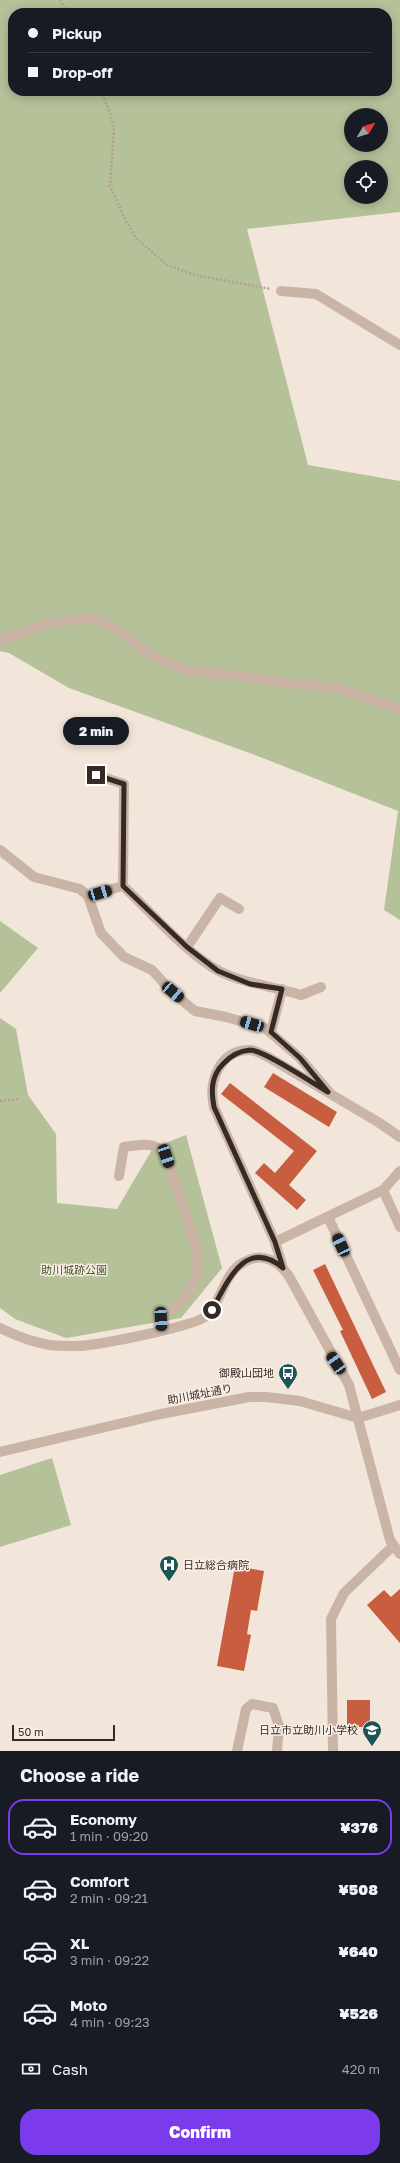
<!DOCTYPE html>
<html lang="en">
<head>
<meta charset="utf-8">
<style>
	body { margin:0; font-family:"Golos Text","Noto Sans JP",sans-serif; background:#20242c; color:#f1f3f6; height:100vh; display:flex; flex-direction:column; font-size:15px; white-space:nowrap }
	* { box-sizing:border-box; margin:0 }
	p { font-size:13px; color:#9ea1a6 }
	.icon { flex:none; width:22px; height:22px; fill:none; stroke:currentColor; stroke-width:2; stroke-linecap:round; stroke-linejoin:round }
	.map { position:relative; height:1751px; overflow:hidden }
	.side { display:flex; flex-direction:column; background:#171b24; flex:1 }
	.side>* { flex:none }
	.hud { position:absolute; left:8px; top:8px; width:384px; height:88px; border-radius:16px; box-shadow:0 2px 10px #0003; display:grid; align-content:center; height:88px; padding:0 20px; background:#171b24 }
	.needle { width:26px; rotate:52deg }
	.fabs { position:absolute; left:344px; top:108px; display:grid; gap:8px }
	.fabs a { display:grid; place-items:center; width:44px; height:44px; border-radius:50%; background:#171b24; box-shadow:0 2px 10px #0003; font-size:20px }
	.scale { position:absolute; left:12px; bottom:10px; width:103px; box-sizing:border-box; padding-left:4px; border:2px solid #352a26; border-top:0; font-size:11px; line-height:14px; white-space:nowrap; color:#352a26; -webkit-text-stroke:3px #f9efe5; paint-order:stroke }
	.end { position:absolute; width:18px; height:18px; margin:-9px; border:5px solid #352a26; background:#fff; box-shadow:0 0 0 2px #fff }
	.from { border-radius:50% }
	.bubble { position:absolute; height:28px; border-radius:14px; background:#171b24; box-shadow:0 2px 10px #0003; font-size:13px; font-weight:800; line-height:28px; text-align:center }
	.car { position:absolute; width:12px; height:24px; margin:-12px -6px; border-radius:5px; box-shadow:0 0 3px 1px #0007; background:linear-gradient(#222 24%,#8ab4d8 0 40%,#222 0 76%,#8ab4d8 0 86%,#222 0) }
	.hud b { display:flex; align-items:center; gap:14px; height:38px; font-size:15px }
	.hud b+b { border-top:1px solid #363941 }
	.hud i { width:10px; height:10px; background:#f1f3f6 }
	ul { padding:0; list-style:none }
	li { display:flex; align-items:center; gap:12px; height:56px; margin:0 8px 6px; padding:0 12px; border:2px solid transparent; border-radius:16px }
	li div { flex:1 }
	li b { display:block; font-size:15px }
	li em { font-style:normal; font-weight:800 }
	li.selected { border-color:#7c3aed }
	li>.icon { width:36px; height:36px; stroke-width:1.5 }
	h2 { padding:0 20px; font-size:18px; line-height:48px }
	.pay { display:flex; align-items:center; gap:10px; height:44px; padding:0 20px; font-size:15px }
	.pay p { margin-inline-start:auto }
	.primary-button { display:flex; gap:8px; margin-top:auto; padding:8px 20px }
	.primary-button a { flex:1; height:46px; border-radius:16px; background:#7c3aed; color:#fff; font-size:16px; font-weight:800; line-height:46px; text-align:center }
	.map>svg:first-child { display:block }
	.green { fill:#b4c199; fill-rule:evenodd }
	.building { fill:#c85d40 }
	.lines { fill:none; stroke-linecap:round; stroke-linejoin:round }
	.path { stroke:#b59e8f; stroke-width:2.5; stroke-dasharray:2 2; stroke-linecap:butt }
	.minor { stroke:#cab4a5; stroke-width:10 }
	.route { stroke:#352a26; stroke-width:5 }
	.labels { text-anchor:middle; stroke-width:3; stroke-linejoin:round; paint-order:stroke }
	.park-label { font-size:11px; fill:#45542a; stroke:#f9efe5 }
	.poi-label { font-size:11px; fill:#352a26; stroke:#f9efe5; text-anchor:end }
	.street-label { font-size:11px; fill:#352a26; stroke:#f9efe5 }
</style>
</head>
<body>
<div class="map">
<svg width="400" height="1751" viewBox="0 0 400 1751">
	<rect width="100%" height="100%" fill="#f2e5d9"/>
	<g class="green">
		<path d="M0,0h400v212l-153,17 61,236 92,16v439l-16,-10 14,-99 -143,-56 -186,-67 -60,-35 -9,-2zM13,13h374v78h-374zM351,115h30v30h-30zM351,167h30v30h-30z"/>
		<path d="M0,921l38,27 -38,45z"/>
		<path d="M0,1018l16,11 12,66 28,39 1,69 60,6 36,-61 33,-13 36,133 -41,50 -115,20 -51,-19 -15,-11z"/>
		<path d="M52,1458l19,67 -71,22v-72z"/>
	</g>
	<g class="building">
		<path d="M273,1073l64,39 -8,15 -65,-40z"/>
		<path d="M230,1083l87,68 -28,34 17,15 -9,10 -42,-37 9,-10 11,10 19,-22 -73,-57z"/>
		<path d="M325,1264l61,128 -14,7 -32,-68 3,-1 -30,-60z"/>
		<path d="M235,1566l29,5 -7,40 -6,-1 -4,24 4,1 -7,36 -27,-5z"/>
		<path d="M400,1589v54l-33,-38 17,-15 7,7z"/>
		<rect x="347" y="1700" width="23" height="27"/>
	</g>
	<g class="lines">
		<g class="path">
			<path d="M60,0l7,13"/>
			<path d="M101,91l9,22 4,15 -4,58 15,33 11,19 31,27 28,10 76,14"/>
			<path d="M0,1101l19,-2"/>
		</g>
		<g class="minor">
			<path d="M281,291l35,3 84,51"/>
			<path d="M0,640c26,-8 65,-25 92,-21 21,3 38,22 54,33 13,9 28,13 42,18l152,19 60,20"/>
			<path d="M0,850l34,27 46,12 8,7 13,37 23,24 28,13 21,23 22,18 31,6 39,11 35,30 29,34"/>
			<path d="M123,886c27,25 65,69 96,85 26,13 54,15 82,24l20,-8"/>
			<path d="M88,896l35,-10 1,-102 -28,-9"/>
			<path d="M187,947l33,-49 19,11"/>
			<path d="M271,1032l11,-43"/>
			<path d="M119,1176l5,-29c17,-2 32,-7 42,9l31,94c3,37 -9,47 -36,69l1,11"/>
			<path d="M383,1190l17,37"/>
			<path d="M328,1217l72,153"/>
			<path d="M275,1242l108,-52 17,-19"/>
			<path d="M283,1268l-8,-26 -61,-135c-6,-25 5,-57 36,-57 6,0 13,5 18,7l110,65 22,15"/>
			<path d="M0,1328c14,7 33,14 49,17 12,1 28,2 39,0 19,-2 108,-19 118,-29 17,-15 17,-43 38,-54 19,-11 36,0 46,16l59,107 41,155 10,14"/>
			<path d="M358,1418l42,-13"/>
			<path d="M0,1452l161,-38 88,-17h17l34,4 58,17"/>
			<path d="M237,1751l9,-42 6,-5 21,4 6,18 -2,25"/>
			<path d="M333,1751l-2,-132 13,-26 49,-47"/>
		</g>
	</g>
	<g class="lines">
		<path class="route" d="M96,775l28,9 -1,102 64,61 31,24 32,13 32,5 -11,43 29,26 28,34c-14,-8 -64,-42 -78,-42 -11,1 -20,6 -27,14 -12,12 -12,27 -9,43l61,135 8,26c-38,-32 -56,15 -71,42"/>
	</g>
	<defs>
		<symbol id="bus-pin" viewBox="-11 -11 22 30"><path d="M0 17L-7.5 6A9.5 9.5 0 1 1 7.5 6Z" fill="#1b5557" stroke="#f9efe5"/><path d="M-5-6H5V4H4V6H2V4H-2V6H-4V4H-5ZM-3.5-4V0h7V-4ZM-3.5 1.2v1.5H-2V1.2ZM2 1.2v1.5H3.5V1.2Z" fill="#fff"/></symbol>
		<symbol id="hospital-pin" viewBox="-11 -11 22 30"><path d="M0 17L-7.5 6A9.5 9.5 0 1 1 7.5 6Z" fill="#1b5557" stroke="#f9efe5"/><path d="M-5-5h3v3.5h4V-5h3V5h-3V1.5h-4V5h-3Z" fill="#fff"/></symbol>
		<symbol id="school-pin" viewBox="-11 -11 22 30"><path d="M0 17L-7.5 6A9.5 9.5 0 1 1 7.5 6Z" fill="#1b5557" stroke="#f9efe5"/><path d="M0-5L7-2L0 1L-7-2ZM-4 1L0 2.5L4 1V4Q0 6-4 4Z" fill="#fff"/></symbol>
	</defs>
	<g fill-rule="evenodd">
		<use href="#bus-pin" x="277" y="1362" width="22" height="30"/>
		<use href="#hospital-pin" x="158" y="1554" width="22" height="30"/>
		<use href="#school-pin" x="361" y="1719" width="22" height="30"/>
	</g>
	<g class="labels">
		<g class="park-label">
			<text x="74" y="1274">助川城跡公園</text>
		</g>
		<g class="poi-label">
			<text x="274" y="1377">御殿山団地</text>
			<text x="183" y="1569" text-anchor="start">日立総合病院</text>
			<text x="358" y="1734">日立市立助川小学校</text>
		</g>
		<g class="street-label">
			<text transform="translate(200 1394) rotate(-11)" y="4">助川城址通り</text>
		</g>
	</g>
</svg>
<div class="fabs">
<a><svg class="needle" viewBox="-14 -14 28 28"><path d="M0-13l5 13h-10z" fill="#e53935"/><path d="M0 13l5-13h-10z" fill="#9ea1a6"/></svg></a>
<a><svg class="icon" aria-label="locate" viewBox="0 0 24 24"><circle cx="12" cy="12" r="6"/><path d="M12 2v4M12 18v4M2 12h4M18 12h4"/></svg></a>
</div>
<div class="scale">50 m</div>
<i class="end from" style="left:212px;top:1310px"></i>
<i class="end" style="left:96px;top:775px"></i>
<div class="bubble" style="left:63px;top:717px;width:66px">2 min</div>
<i class="car" style="left:100px;top:893px;rotate:74deg"></i>
<i class="car" style="left:173px;top:992px;rotate:130deg"></i>
<i class="car" style="left:252px;top:1024px;rotate:286deg"></i>
<i class="car" style="left:166px;top:1156px;rotate:161deg"></i>
<i class="car" style="left:341px;top:1245px;rotate:335deg"></i>
<i class="car" style="left:161px;top:1319px;rotate:177deg"></i>
<i class="car" style="left:336px;top:1363px;rotate:326deg"></i>
<div class="hud">
<b><i class="from"></i>Pickup</b>
<b><i></i>Drop-off</b>
</div>
</div>
<section class="side">
<h2>Choose a ride</h2>
<ul>
<li class="selected"><svg class="icon" aria-label="car" viewBox="0 0 24 24"><path d="M5 17H2v-5l4-1 3-4h7l3 4 3 1v5h-3M9 17h6M6 11h13"/><circle cx="7" cy="17" r="2"/><circle cx="17" cy="17" r="2"/></svg><div><b>Economy</b><p>1 min · 09:20</p></div><em>¥376</em></li>
<li><svg class="icon" aria-label="car" viewBox="0 0 24 24"><path d="M5 17H2v-5l4-1 3-4h7l3 4 3 1v5h-3M9 17h6M6 11h13"/><circle cx="7" cy="17" r="2"/><circle cx="17" cy="17" r="2"/></svg><div><b>Comfort</b><p>2 min · 09:21</p></div><em>¥508</em></li>
<li><svg class="icon" aria-label="car" viewBox="0 0 24 24"><path d="M5 17H2v-5l4-1 3-4h7l3 4 3 1v5h-3M9 17h6M6 11h13"/><circle cx="7" cy="17" r="2"/><circle cx="17" cy="17" r="2"/></svg><div><b>XL</b><p>3 min · 09:22</p></div><em>¥640</em></li>
<li><svg class="icon" aria-label="car" viewBox="0 0 24 24"><path d="M5 17H2v-5l4-1 3-4h7l3 4 3 1v5h-3M9 17h6M6 11h13"/><circle cx="7" cy="17" r="2"/><circle cx="17" cy="17" r="2"/></svg><div><b>Moto</b><p>4 min · 09:23</p></div><em>¥526</em></li>
</ul>
<div class="pay"><svg class="icon" aria-label="cash" viewBox="0 0 24 24"><path d="M3 7h18v10H3z"/><circle cx="12" cy="12" r="2"/></svg>Cash<p>420 m</p></div>
<div class="primary-button"><a>Confirm</a></div>
</section>
</body>
</html>
